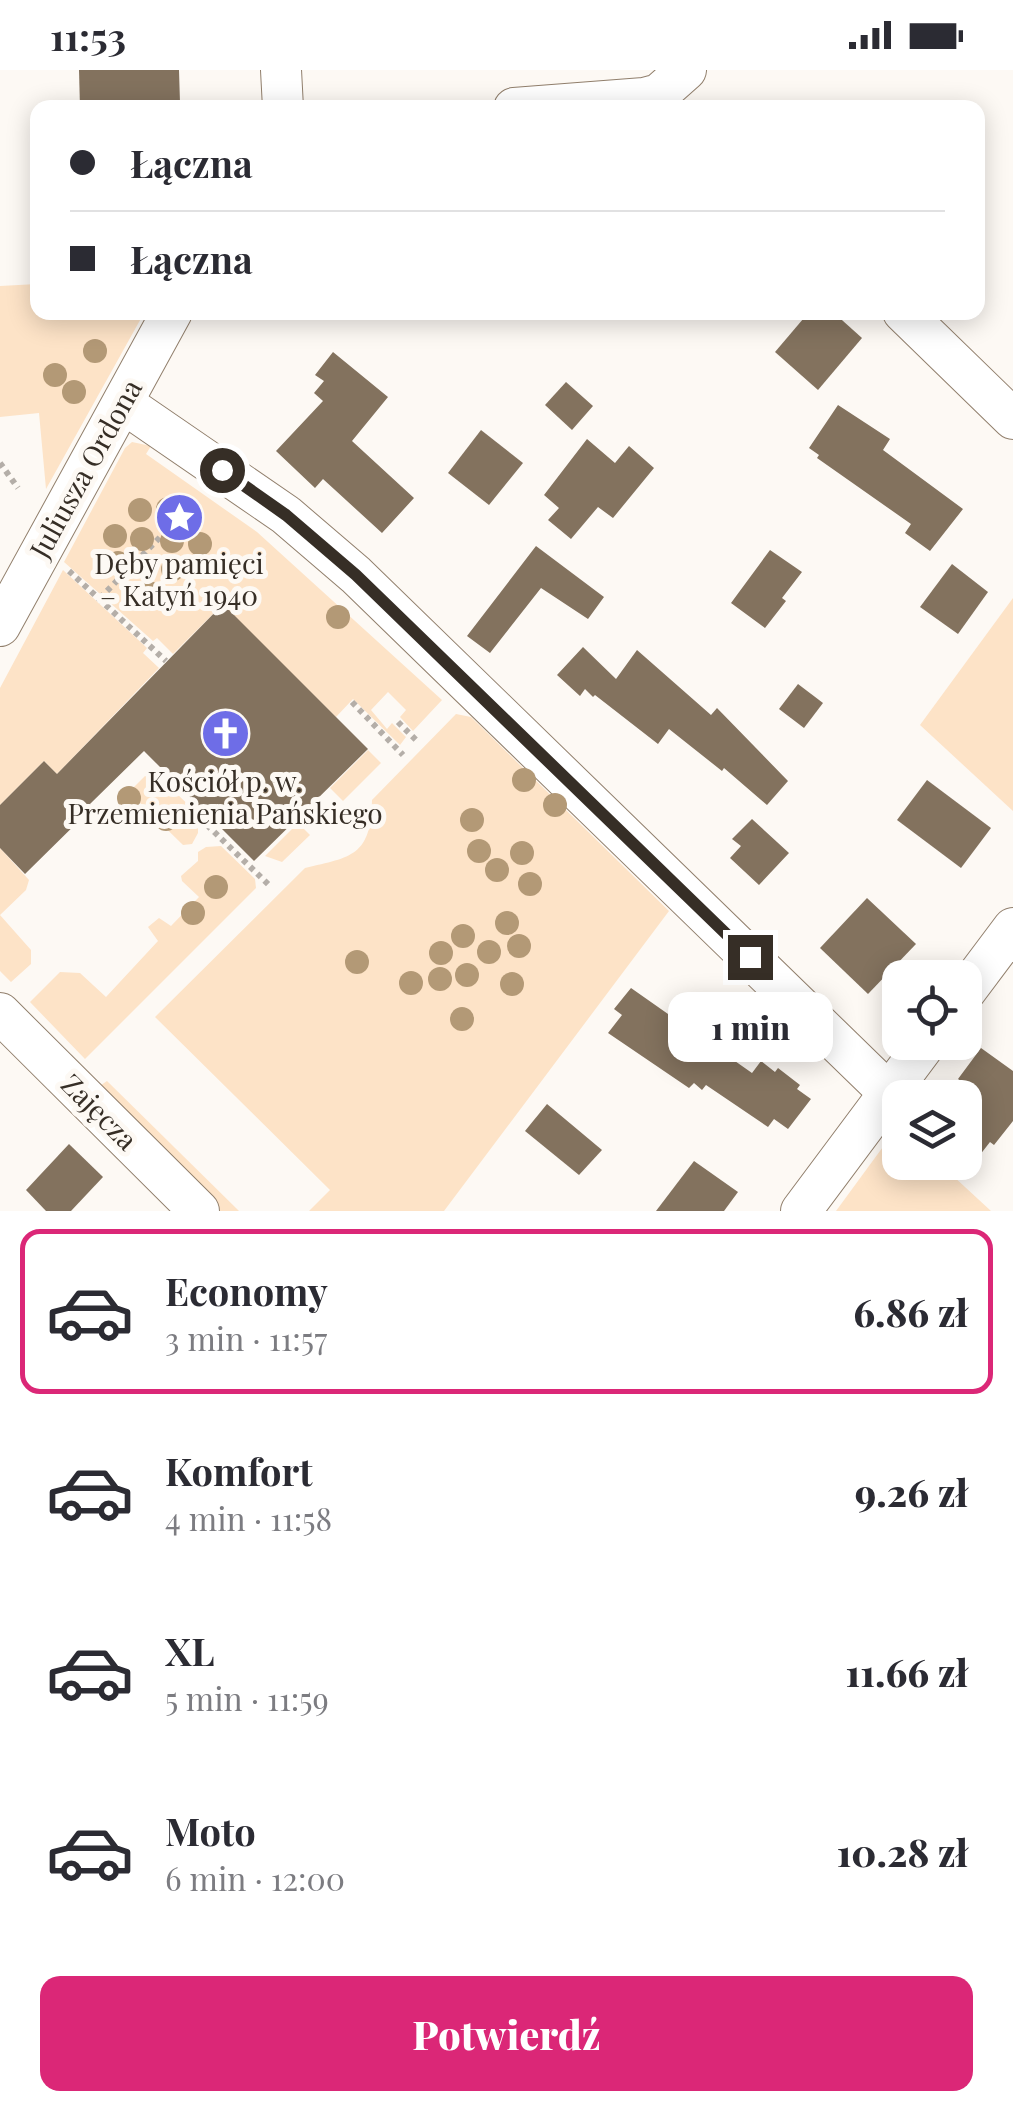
<!DOCTYPE html>
<html lang="pl">
<head>
<meta charset="utf-8">
<style>
	body { margin:0; font-family:"Playfair Display",serif; background:#f2f2f3; color:#2b2b33; height:100vh; display:flex; flex-direction:column; font-size:38px; white-space:nowrap }
	* { box-sizing:border-box; margin:0 }
	p { font-size:32px; color:#7c7c81 }
	.icon { flex:none; width:55px; height:55px; fill:none; stroke:currentColor; stroke-width:2; stroke-linecap:round; stroke-linejoin:round }
	.map { position:relative; height:1141px; overflow:hidden }
	.panel { display:flex; flex-direction:column; background:#fff; flex:1 }
	.panel>* { flex:none }
	.banner { position:absolute; left:30px; top:30px; width:955px; height:220px; border-radius:20px; box-shadow:0 5px 25px #0003; display:grid; align-content:center; height:220px; padding:0 40px; background:#fff }
	.controls { position:absolute; left:882px; top:890px; display:grid; gap:20px }
	.controls a { display:grid; place-items:center; width:100px; height:100px; border-radius:20px; background:#fff; box-shadow:0 5px 25px #0003; font-size:50px }
	.end { position:absolute; width:45px; height:45px; margin:-22px; border:12px solid #362e26; background:#fff; box-shadow:0 0 0 5px #fff }
	.from { border-radius:50% }
	.bubble { position:absolute; height:70px; border-radius:20px; background:#fff; box-shadow:0 5px 25px #0003; font-size:32px; font-weight:800; line-height:70px; text-align:center }
	.banner b { display:flex; align-items:center; gap:35px; height:95px; font-size:38px }
	.banner b+b { border-top:2px solid #e1e1e2 }
	.banner i { width:25px; height:25px; background:#2b2b33 }
	ul { padding:18px 0 0; list-style:none }
	li { display:flex; align-items:center; gap:30px; height:165px; margin:0 20px 15px; padding:0 20px; border:5px solid transparent; border-radius:20px }
	li div { flex:1 }
	li b { display:block; font-size:38px }
	li em { font-style:normal; font-weight:800 }
	li.current { border-color:#db2777 }
	li>.icon { width:90px; height:90px; stroke-width:1.5 }
	.primary-button { display:flex; gap:20px; margin-top:auto; padding:20px 40px }
	.primary-button a { flex:1; height:115px; border-radius:20px; background:#db2777; color:#fff; font-size:40px; font-weight:800; line-height:115px; text-align:center }
	.status { display:flex; justify-content:space-between; align-items:center; height:70px; padding:0 50px; background:#fff; direction:ltr }
	.status svg { height:28px; fill:currentColor }
	.map>svg:first-child { display:block }
	.green { fill:#fde3c7 }
	.building { fill:#83725e }
	.lines { fill:none; stroke-linecap:round; stroke-linejoin:round }
	.street-casing { stroke:#917f6c; stroke-width:42 }
	.path { stroke:#b4aea8; stroke-width:6; stroke-dasharray:5 5; stroke-linecap:butt }
	.street { stroke:#fff; stroke-width:40 }
	.tree { fill:#b39976 }
	.route { stroke:#362e26; stroke-width:12 }
	.labels { text-anchor:middle; stroke-width:10; stroke-linejoin:round; paint-order:stroke }
	.street-label { font-size:28px; fill:#362e26; stroke:#fdf9f4 }
	.poi-label { font-size:28px; fill:#362e26; stroke:#fdf9f4 }
</style>
</head>
<body>
<div class="status"><b>11:53</b><svg viewBox="0 0 49 12"><path d="M0 12V9h3v3zM5 12V6h3v6zM10 12V3h3v9zM15 12V0h3v12zM26 1h20v11H26zM47 4h2v5h-2z"/></svg></div>
<div class="map">
<svg width="1013" height="1141" viewBox="0 0 1013 1141">
	<rect width="100%" height="100%" fill="#fdf9f4"/>
	<g class="green">
		<path d="M37,214l1,28 106,1 -98,176 -7,-76 -39,4v-131z"/>
		<path d="M132,372l19,4 -5,8 111,78 185,168 -29,31 -13,-14 6,-7 -18,-18 -17,18 16,19 5,-6 14,14 -6,8 -47,-46 -17,18 -114,-112 -49,49 -16,-16 -4,3 -89,-79 61,-114z"/>
		<path d="M63,500l84,78 -4,5 16,15 -102,106 -13,-13 -44,44v-117z"/>
		<path d="M1013,528v213l-93,-86z"/>
		<path d="M456,644l15,3 198,194 -225,300h-135l21,-21 -175,-173 150,-149c47,-11 66,-12 67,-68z"/>
		<path d="M368,680l13,13 -38,38 -13,-13z"/>
		<path d="M156,704l42,40v19l-6,11 -9,1 -50,-49 -2,-6 14,-14z"/>
		<path d="M298,753l12,12 -28,27 -17,-6z"/>
		<path d="M221,776l34,33 1,9 -171,171 -55,-57 30,-30 20,1 26,24 52,-56 -10,-14 11,-9 12,8 28,-29 -17,-16 -1,-5 17,-15v-9l8,-5z"/>
		<path d="M0,778l29,32 -3,10 -26,25 31,35v14l-20,18 -11,-11z"/>
		<path d="M107,1011l132,130h-23l-122,-121z"/>
		<path d="M899,1055l1,37 39,1 52,48h-155z"/>
	</g>
	<g class="building">
		<path d="M79,0h100l1,33 -100,5z"/>
		<path d="M809,242h24l29,26 -44,52 -43,-38z"/>
		<path d="M333,282l55,45 -36,44 62,57 -32,35 -59,-54 -8,9 -39,-37 47,-50 -9,-8 10,-12 -9,-6z"/>
		<path d="M566,312l27,24 -21,24 -27,-25z"/>
		<path d="M838,335l52,34 -7,11 80,59 -33,42 -25,-18 6,-9 -94,-66 2,-3 -10,-7z"/>
		<path d="M481,360l42,33 -34,42 -41,-32z"/>
		<path d="M587,369l28,24 14,-17 25,22 -41,50 -15,-11 -27,32 -23,-19 11,-12 -15,-13z"/>
		<path d="M536,476l68,51 -16,22 -47,-31 -51,65 -23,-17z"/>
		<path d="M770,480l32,22 -20,26 4,3 -21,27 -34,-25z"/>
		<path d="M952,494l36,28 -30,42 -38,-27z"/>
		<path d="M223,534l145,145 -114,112 -110,-110 -54,53 3,3 -68,67 -25,-26v-43l44,-44 13,13z"/>
		<path d="M583,577l33,32 21,-29 74,65 6,-7 71,73 -21,24 -43,-37 -2,3 -53,-42 -11,15 -63,-49 -2,2 -8,-8 -5,7 -23,-21z"/>
		<path d="M798,614l25,19 -19,25 -25,-19z"/>
		<path d="M927,710l64,48 -30,40 -64,-48z"/>
		<path d="M752,749l37,34 -30,32 -29,-27 11,-12 -9,-7z"/>
		<path d="M867,828l49,46 -48,50 -48,-46z"/>
		<path d="M631,918l121,85 9,-12 14,11 3,-4 22,17 -3,4 14,10 -23,30 -14,-10 -6,8 -62,-42 -4,5 -8,-7 -5,5 -81,-55 14,-18 -8,-6z"/>
		<path d="M981,978l32,23v50l-19,24 -4,-3 -25,32v-90l-7,-5z"/>
		<path d="M547,1034l55,46 -23,25 -54,-44z"/>
		<path d="M69,1074l34,33 -32,34h-25l-20,-21z"/>
		<path d="M694,1091l44,31 -14,19h-68z"/>
	</g>
	<g class="lines">
		<defs>
			<g id="street">
				<path d="M281,0l2,38"/>
				<path d="M514,38l130,-10 15,-4 27,-24"/>
				<path d="M903,242l110,107"/>
				<path d="M123,333l163,112 70,60 533,518"/>
				<path d="M0,556l172,-314"/>
				<path d="M965,922l48,-64"/>
				<path d="M0,943l199,198"/>
				<path d="M801,1141l126,-169"/>
			</g>
		</defs>
		<use href="#street" class="street-casing"/>
		<g class="path">
			<path d="M0,393l18,25"/>
			<path d="M69,501l97,90"/>
			<path d="M100,528l75,-76"/>
			<path d="M352,632l51,53"/>
			<path d="M398,652l19,19"/>
			<path d="M207,755l64,62"/>
		</g>
		<use href="#street" class="street"/>
	</g>
	<g class="tree">
		<circle cx="95" cy="281" r="12"/>
		<circle cx="55" cy="305" r="12"/>
		<circle cx="74" cy="322" r="12"/>
		<circle cx="168" cy="439" r="12"/>
		<circle cx="140" cy="440" r="12"/>
		<circle cx="115" cy="466" r="12"/>
		<circle cx="142" cy="469" r="12"/>
		<circle cx="172" cy="471" r="12"/>
		<circle cx="200" cy="474" r="12"/>
		<circle cx="118" cy="493" r="12"/>
		<circle cx="173" cy="499" r="12"/>
		<circle cx="149" cy="523" r="12"/>
		<circle cx="338" cy="547" r="12"/>
		<circle cx="524" cy="710" r="12"/>
		<circle cx="129" cy="728" r="12"/>
		<circle cx="555" cy="735" r="12"/>
		<circle cx="166" cy="749" r="12"/>
		<circle cx="472" cy="750" r="12"/>
		<circle cx="479" cy="781" r="12"/>
		<circle cx="522" cy="783" r="12"/>
		<circle cx="497" cy="800" r="12"/>
		<circle cx="530" cy="814" r="12"/>
		<circle cx="216" cy="817" r="12"/>
		<circle cx="193" cy="843" r="12"/>
		<circle cx="507" cy="853" r="12"/>
		<circle cx="463" cy="866" r="12"/>
		<circle cx="519" cy="876" r="12"/>
		<circle cx="489" cy="882" r="12"/>
		<circle cx="441" cy="883" r="12"/>
		<circle cx="357" cy="892" r="12"/>
		<circle cx="467" cy="905" r="12"/>
		<circle cx="440" cy="909" r="12"/>
		<circle cx="411" cy="913" r="12"/>
		<circle cx="512" cy="914" r="12"/>
		<circle cx="462" cy="949" r="12"/>
	</g>
	<g class="lines">
		<path class="route" d="M222,400l64,45 70,60 394,382"/>
	</g>
	<defs>
		<symbol id="sight-disc" viewBox="-11 -11 22 22"><circle r="9.5" fill="#6e6de7" stroke="#fdf9f4"/><path d="M0-6L1.8-2.2L6-1.7L2.9 1.2L3.7 5.4L0 3.3L-3.7 5.4L-2.9 1.2L-6-1.7L-1.8-2.2Z" fill="#fff"/></symbol>
		<symbol id="church-disc" viewBox="-11 -11 22 22"><circle r="9.5" fill="#6e6de7" stroke="#fdf9f4"/><path d="M-1.2-6h2.4v3.5h3.3v2.4h-3.3V6h-2.4V-.1h-3.3v-2.4h3.3Z" fill="#fff"/></symbol>
	</defs>
	<g fill-rule="evenodd">
		<use href="#sight-disc" x="152" y="420" width="55" height="55"/>
		<use href="#church-disc" x="198" y="636" width="55" height="55"/>
	</g>
	<g class="labels">
		<g class="street-label">
			<text transform="translate(86 399) rotate(-61)" y="10">Juliusza Ordona</text>
			<text transform="translate(99 1042) rotate(45)" y="10">Zajęcza</text>
		</g>
		<g class="poi-label">
			<text x="179" y="504">Dęby pamięci<tspan x="179" dy="32">– Katyń 1940</tspan></text>
			<text x="225" y="722">Kościół p. w.<tspan x="225" dy="32">Przemienienia Pańskiego</tspan></text>
		</g>
	</g>
</svg>
<div class="controls">
<a><svg class="icon" aria-label="locate" viewBox="0 0 24 24"><circle cx="12" cy="12" r="6"/><path d="M12 2v4M12 18v4M2 12h4M18 12h4"/></svg></a>
<a><svg class="icon" aria-label="layers" viewBox="0 0 24 24"><path d="M12 4l9 5-9 5-9-5zM3 14l9 5 9-5"/></svg></a>
</div>
<i class="end from" style="left:222px;top:400px"></i>
<i class="end" style="left:750px;top:887px"></i>
<div class="bubble" style="left:668px;top:922px;width:165px">1 min</div>
<div class="banner">
<b><i class="from"></i>Łączna</b>
<b><i></i>Łączna</b>
</div>
</div>
<section class="panel">
<ul>
<li class="current"><svg class="icon" aria-label="car" viewBox="0 0 24 24"><path d="M5 17H2v-5l4-1 3-4h7l3 4 3 1v5h-3M9 17h6M6 11h13"/><circle cx="7" cy="17" r="2"/><circle cx="17" cy="17" r="2"/></svg><div><b>Economy</b><p>3 min · 11:57</p></div><em>6.86 zł</em></li>
<li><svg class="icon" aria-label="car" viewBox="0 0 24 24"><path d="M5 17H2v-5l4-1 3-4h7l3 4 3 1v5h-3M9 17h6M6 11h13"/><circle cx="7" cy="17" r="2"/><circle cx="17" cy="17" r="2"/></svg><div><b>Komfort</b><p>4 min · 11:58</p></div><em>9.26 zł</em></li>
<li><svg class="icon" aria-label="car" viewBox="0 0 24 24"><path d="M5 17H2v-5l4-1 3-4h7l3 4 3 1v5h-3M9 17h6M6 11h13"/><circle cx="7" cy="17" r="2"/><circle cx="17" cy="17" r="2"/></svg><div><b>XL</b><p>5 min · 11:59</p></div><em>11.66 zł</em></li>
<li><svg class="icon" aria-label="car" viewBox="0 0 24 24"><path d="M5 17H2v-5l4-1 3-4h7l3 4 3 1v5h-3M9 17h6M6 11h13"/><circle cx="7" cy="17" r="2"/><circle cx="17" cy="17" r="2"/></svg><div><b>Moto</b><p>6 min · 12:00</p></div><em>10.28 zł</em></li>
</ul>
<div class="primary-button"><a>Potwierdź</a></div>
</section>
</body>
</html>
